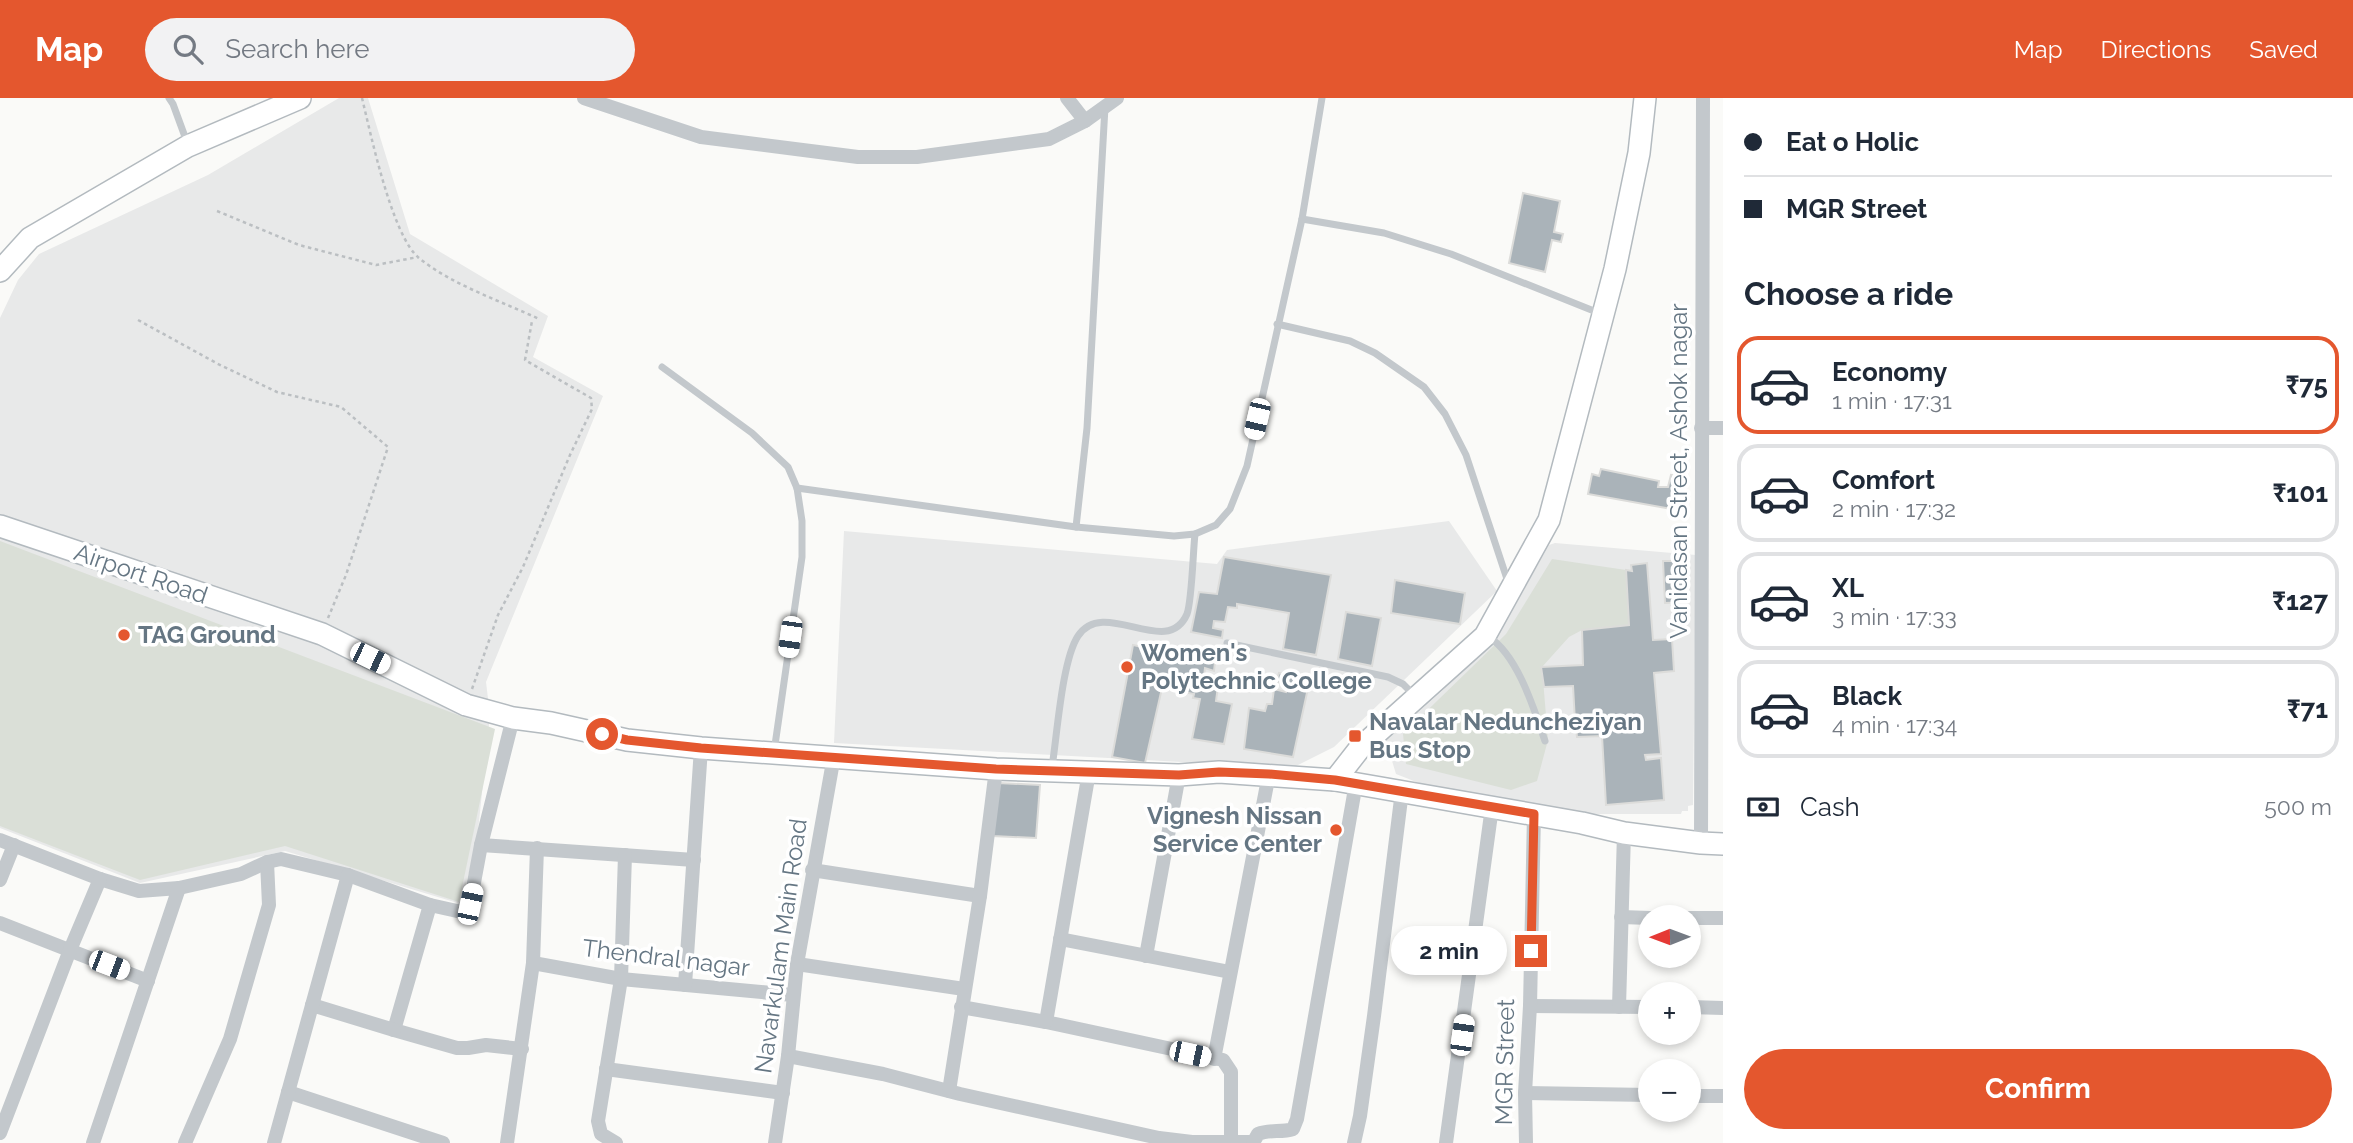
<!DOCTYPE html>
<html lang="en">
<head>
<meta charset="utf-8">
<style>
	body { margin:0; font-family:Raleway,sans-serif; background:#f2f2f3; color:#1f2937; height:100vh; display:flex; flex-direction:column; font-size:26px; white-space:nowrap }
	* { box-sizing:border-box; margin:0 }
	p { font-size:23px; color:#747a83 }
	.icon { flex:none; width:38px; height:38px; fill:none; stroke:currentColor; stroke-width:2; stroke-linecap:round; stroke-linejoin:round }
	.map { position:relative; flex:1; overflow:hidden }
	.drawer { display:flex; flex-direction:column; background:#fff; width:630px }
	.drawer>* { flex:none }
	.guide { display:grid; align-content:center; height:154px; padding:0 21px; background:#fff }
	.needle { width:46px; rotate:269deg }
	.tools { position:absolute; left:1638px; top:807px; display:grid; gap:14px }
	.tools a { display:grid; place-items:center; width:63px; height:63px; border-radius:50%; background:#fff; box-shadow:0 4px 10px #0003; font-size:35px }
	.end { position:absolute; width:32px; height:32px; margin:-16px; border:9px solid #e4572e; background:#fff; box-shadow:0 0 0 4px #fff }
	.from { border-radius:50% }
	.bubble { position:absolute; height:49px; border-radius:24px; background:#fff; box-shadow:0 4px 10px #0003; font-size:23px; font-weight:700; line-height:49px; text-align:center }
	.car { position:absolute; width:21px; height:42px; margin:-21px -10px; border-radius:9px; box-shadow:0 0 5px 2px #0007; background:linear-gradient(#fff 24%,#345 0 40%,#fff 0 76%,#345 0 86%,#fff 0) }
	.guide b { display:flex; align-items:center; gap:24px; height:66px; font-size:26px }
	.guide b+b { border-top:2px solid #e0e1e3 }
	.guide i { width:18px; height:18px; background:#1f2937 }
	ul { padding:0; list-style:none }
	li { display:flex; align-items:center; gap:21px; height:98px; margin:0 14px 10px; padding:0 7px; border:4px solid #e0e1e3; border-radius:21px }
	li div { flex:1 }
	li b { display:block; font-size:26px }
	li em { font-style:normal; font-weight:700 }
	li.selected { border-color:#e4572e }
	li>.icon { width:63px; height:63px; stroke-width:1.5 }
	h2 { padding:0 21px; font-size:32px; line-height:84px }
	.pay { display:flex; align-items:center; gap:18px; height:77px; padding:0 21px; font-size:26px }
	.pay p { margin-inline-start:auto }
	.primary-button { display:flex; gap:14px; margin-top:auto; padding:14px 21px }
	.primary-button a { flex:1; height:80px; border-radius:42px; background:#e4572e; color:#fff; font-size:28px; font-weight:700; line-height:80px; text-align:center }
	header { display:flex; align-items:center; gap:42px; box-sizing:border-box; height:98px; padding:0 35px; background:#e4572e; color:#fff }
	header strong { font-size:33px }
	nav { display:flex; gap:38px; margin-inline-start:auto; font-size:24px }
	.search { width:490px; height:63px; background:#f2f2f3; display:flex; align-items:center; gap:18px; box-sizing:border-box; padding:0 24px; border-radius:38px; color:#747a83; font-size:26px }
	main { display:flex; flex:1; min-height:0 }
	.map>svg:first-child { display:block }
	.built { fill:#e8e9e9 }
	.green { fill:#dadfd7 }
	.building { fill:#aab3b9; stroke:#dcdcda; stroke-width:2 }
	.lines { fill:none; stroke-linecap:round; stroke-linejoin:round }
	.secondary-casing { stroke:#b3babf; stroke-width:24 }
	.path { stroke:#bbbfc2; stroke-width:2.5; stroke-dasharray:3.5 3.5; stroke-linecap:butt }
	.lane { stroke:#c3c8cc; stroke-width:7 }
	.street { stroke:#c3c8cc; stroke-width:14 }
	.secondary { stroke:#fff; stroke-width:21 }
	.route { stroke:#e4572e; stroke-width:9 }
	.poi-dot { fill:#e4572e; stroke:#fff; stroke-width:2.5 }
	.labels { text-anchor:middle; stroke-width:7; stroke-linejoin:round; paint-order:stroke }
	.street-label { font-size:24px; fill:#657683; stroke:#fff }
	.poi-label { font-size:24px; font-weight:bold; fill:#657683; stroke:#fff; text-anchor:start }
</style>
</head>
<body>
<header>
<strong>Map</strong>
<div class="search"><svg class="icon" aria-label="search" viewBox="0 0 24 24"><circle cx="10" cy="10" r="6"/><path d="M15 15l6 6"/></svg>Search here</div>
<nav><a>Map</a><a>Directions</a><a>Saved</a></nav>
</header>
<main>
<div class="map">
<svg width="1723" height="1045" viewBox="0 0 1723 1045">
	<rect width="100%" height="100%" fill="#fafaf8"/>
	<g class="built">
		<path d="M339,0h29l42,136 138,82 -15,41 70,39 -117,286 4,33 -13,126 -16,63 -176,-53 -145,32 -140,-55v-510l18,-38 21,-26 169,-79z"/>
		<path d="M1449,423l48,70 -163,156 -42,21 -458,-25 10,-212 373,33 10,-14z"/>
		<path d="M1555,445l141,12 -3,250 -5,1v5h-6l-1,3h-106l-151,-29 -28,-11 -10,-33 56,-50 59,-61 48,-85z"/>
	</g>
	<g class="green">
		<path d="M0,443l495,188 -36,173 -174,-56 -145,34 -140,-54z"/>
		<path d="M1552,461l74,11 3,55 -47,5 -13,7 -27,30 6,73 -11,41 -26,9 -105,-26 -3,-30 103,-100z"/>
	</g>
	<g class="building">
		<path d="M1523,95l37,8 -6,31 9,2 -2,8 -9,-2 -7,32 -36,-9z"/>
		<path d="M1601,371l58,12 -1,6h10l3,-12 13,2 -3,11 -4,-1v3l-4,-1v5l7,1 -3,15 -89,-16 4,-20 7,2z"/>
		<path d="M1224,459l107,18 -15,80 -33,-6 6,-36 -52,-9v4l-9,-1 -3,15 -11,-1 -1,7 10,2 -1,8 -31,-6 8,-40 18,2z"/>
		<path d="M1663,463h21l4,41 -23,1z"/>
		<path d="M1647,465l6,77 19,-1 2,32 -20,2 7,81 -16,1 1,5 15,-2 3,42 -58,5 -4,-69 -25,1 -1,-9 6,-1v-4l-7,-1 -2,-36 -29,1 -3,-20 42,-2 -1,-35 47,-5 -3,-55 6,1 -1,-6z"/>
		<path d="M1395,482l70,13 -5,31 -69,-11z"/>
		<path d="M1346,514l35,6 -9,48 -34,-7z"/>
		<path d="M1133,547l82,17 -1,9 -9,-3 -1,8 15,3 -3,22 16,3 -8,40 -32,-5 8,-40 -7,-1 1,-4 -32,-6 -17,75 -33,-6z"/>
		<path d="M1279,575l31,6 -17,78 -49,-8 5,-41 16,3 2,-7h5l2,-15 12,3 2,-8 -12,-2z"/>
		<path d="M998,685l42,2 -4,53 -43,-2z"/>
	</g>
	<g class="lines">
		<defs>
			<g id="secondary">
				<path d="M0,173l30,-33 158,-92 112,-48"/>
				<path d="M0,428l322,108 144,71 47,13 38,5 76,17 74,8 295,21 183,6 40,-3 116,8 247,43 42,10 77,10 22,1"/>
				<path d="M1335,682l25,-32 125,-112 64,-116 66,-251 24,-116 6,-55"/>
			</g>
		</defs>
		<use href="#secondary" class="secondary-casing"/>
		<g class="path">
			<path d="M362,0c9,37 30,138 57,160 33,27 82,43 120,61"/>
			<path d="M217,113l82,34 77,20 42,-8"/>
			<path d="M138,222l82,45 57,27 64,15 47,40 -42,128 -18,43"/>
			<path d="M472,591l26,-74 25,-48 47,-112 22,-46 -1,-11 -66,-38 7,-39"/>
		</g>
		<g class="lane">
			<path d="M169,0l4,6 15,41"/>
			<path d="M1302,121l82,14 67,21 148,59"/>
			<path d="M1277,226l73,17 25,12 49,34 21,27 21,41 42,127"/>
			<path d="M662,269l90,66 36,34 9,21 5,33v36l-28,195"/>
			<path d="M797,390l279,39 98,9 21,-2 21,-9 14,-16 17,-43 55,-247 20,-121"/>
			<path d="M1076,429l11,-99 18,-321"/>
			<path d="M1489,539c29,19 45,72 56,104"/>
			<path d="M1227,545l161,34 15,7 13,13"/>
			<path d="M1052,669c5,-31 10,-107 26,-131 26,-40 89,24 109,-22 5,-14 6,-63 8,-80"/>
		</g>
		<g class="street">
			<path d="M584,0l117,39 157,20h59l132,-18 36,-18 32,-23"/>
			<path d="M1067,0l18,23"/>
			<path d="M1701,330h22"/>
			<path d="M1089,674l-43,250 177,38 8,12v70"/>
			<path d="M0,742l100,39 39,12 40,-3 62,-14 26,-12 14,-3 67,16 82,30 27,6 8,-1 5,-6 11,-59 32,-127"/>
			<path d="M1701,745l2,-745"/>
			<path d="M481,747l213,15"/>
			<path d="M812,772l168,26"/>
			<path d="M0,782l14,-35"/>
			<path d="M430,807l-36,125 63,18h11l18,-3 36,4"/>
			<path d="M1621,819l29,1"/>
			<path d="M1689,820h34"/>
			<path d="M0,825l148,58"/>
			<path d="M1060,841l170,33"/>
			<path d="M1146,858l33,-181"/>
			<path d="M533,865l88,16 172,16"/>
			<path d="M797,866l167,25"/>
			<path d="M685,887l16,-237"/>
			<path d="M312,907l82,25"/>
			<path d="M1530,908l120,1"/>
			<path d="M961,909l85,15"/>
			<path d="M1619,909l5,-174"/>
			<path d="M1689,909l34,1"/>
			<path d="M788,958l95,18 77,20 199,44 33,4h61"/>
			<path d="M1214,961l55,-285"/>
			<path d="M606,971l177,24"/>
			<path d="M949,993l31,-195 16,-127"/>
			<path d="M288,994l155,51"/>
			<path d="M1525,995l125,2"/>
			<path d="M1689,998h34"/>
			<path d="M0,1035l70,-183 30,-71"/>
			<path d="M93,1045l86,-255"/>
			<path d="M185,1045l45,-104 39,-134 -2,-43"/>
			<path d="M274,1045l74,-268"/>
			<path d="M507,1045l26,-180 4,-115"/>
			<path d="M616,1045l-15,-9 -3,-13 23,-142 4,-124"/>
			<path d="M775,1045l13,-87 9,-92 37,-208"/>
			<path d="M1253,1045l5,-9c12,-5 23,-1 35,-5l4,-10 59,-336"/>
			<path d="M1354,1045l6,-27 14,-100 28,-225"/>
			<path d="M1446,1045l46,-336"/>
			<path d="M1526,1045l-1,-50 5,-87 4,-192"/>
		</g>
		<use href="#secondary" class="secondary"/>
	</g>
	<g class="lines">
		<path class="route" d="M602,636l25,6 74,8 295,21 183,6 40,-3 50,2 66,6 199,34 -3,137"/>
	</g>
	<g class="poi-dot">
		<circle cx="124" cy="537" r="7"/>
		<circle cx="1127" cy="569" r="7"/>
		<rect x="1348" y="631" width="14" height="14" rx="3.5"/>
		<circle cx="1336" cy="732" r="7"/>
	</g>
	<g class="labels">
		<g class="street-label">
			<text transform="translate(1679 373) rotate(-90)" y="8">Vanidasan Street, Ashok nagar</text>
			<text transform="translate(141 476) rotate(19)" y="8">Airport Road</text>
			<text transform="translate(781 848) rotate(-82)" y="8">Navarkulam Main Road</text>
			<text transform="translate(666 860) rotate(7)" y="8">Thendral nagar</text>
			<text transform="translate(1505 964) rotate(-89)" y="8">MGR Street</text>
		</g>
		<g class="poi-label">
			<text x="138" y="545">TAG Ground</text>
			<text x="1141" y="563">Women's<tspan x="1141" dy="28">Polytechnic College</tspan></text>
			<text x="1369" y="632">Navalar Neduncheziyan<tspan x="1369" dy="28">Bus Stop</tspan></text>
			<text x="1322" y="726" text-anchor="end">Vignesh Nissan<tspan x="1322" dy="28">Service Center</tspan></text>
		</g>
	</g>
</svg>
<div class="tools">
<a><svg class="needle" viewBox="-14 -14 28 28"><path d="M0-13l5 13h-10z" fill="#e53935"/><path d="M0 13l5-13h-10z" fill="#747a83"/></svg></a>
<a>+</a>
<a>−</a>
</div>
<i class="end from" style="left:602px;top:636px"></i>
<i class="end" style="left:1531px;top:853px"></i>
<div class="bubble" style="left:1391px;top:828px;width:116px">2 min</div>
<i class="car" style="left:1257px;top:321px;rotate:193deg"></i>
<i class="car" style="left:790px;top:539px;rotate:188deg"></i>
<i class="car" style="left:370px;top:560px;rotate:116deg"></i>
<i class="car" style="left:470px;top:806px;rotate:12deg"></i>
<i class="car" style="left:109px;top:867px;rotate:111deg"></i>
<i class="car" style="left:1462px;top:937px;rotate:8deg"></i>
<i class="car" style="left:1190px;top:956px;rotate:102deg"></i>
</div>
<section class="drawer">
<div class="guide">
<b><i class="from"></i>Eat o Holic</b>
<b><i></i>MGR Street</b>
</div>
<h2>Choose a ride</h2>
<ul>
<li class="selected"><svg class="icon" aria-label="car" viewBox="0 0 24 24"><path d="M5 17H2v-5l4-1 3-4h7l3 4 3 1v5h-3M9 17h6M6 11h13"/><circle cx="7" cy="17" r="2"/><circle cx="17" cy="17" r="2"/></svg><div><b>Economy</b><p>1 min · 17:31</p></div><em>₹75</em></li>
<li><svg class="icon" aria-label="car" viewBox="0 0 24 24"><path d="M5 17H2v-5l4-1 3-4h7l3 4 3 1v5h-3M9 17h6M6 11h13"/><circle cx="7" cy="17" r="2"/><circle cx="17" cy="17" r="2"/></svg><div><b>Comfort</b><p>2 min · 17:32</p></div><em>₹101</em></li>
<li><svg class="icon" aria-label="car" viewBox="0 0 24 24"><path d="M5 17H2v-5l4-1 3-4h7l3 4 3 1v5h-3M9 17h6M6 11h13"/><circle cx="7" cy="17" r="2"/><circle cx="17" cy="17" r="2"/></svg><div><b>XL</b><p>3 min · 17:33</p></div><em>₹127</em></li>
<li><svg class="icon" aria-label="car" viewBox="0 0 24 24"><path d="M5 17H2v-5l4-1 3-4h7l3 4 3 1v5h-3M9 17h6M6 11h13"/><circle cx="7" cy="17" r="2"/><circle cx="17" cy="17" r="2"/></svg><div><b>Black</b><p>4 min · 17:34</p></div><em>₹71</em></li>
</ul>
<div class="pay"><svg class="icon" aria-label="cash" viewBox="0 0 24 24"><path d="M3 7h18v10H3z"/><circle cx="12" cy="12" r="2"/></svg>Cash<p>500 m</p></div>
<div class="primary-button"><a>Confirm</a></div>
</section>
</main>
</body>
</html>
